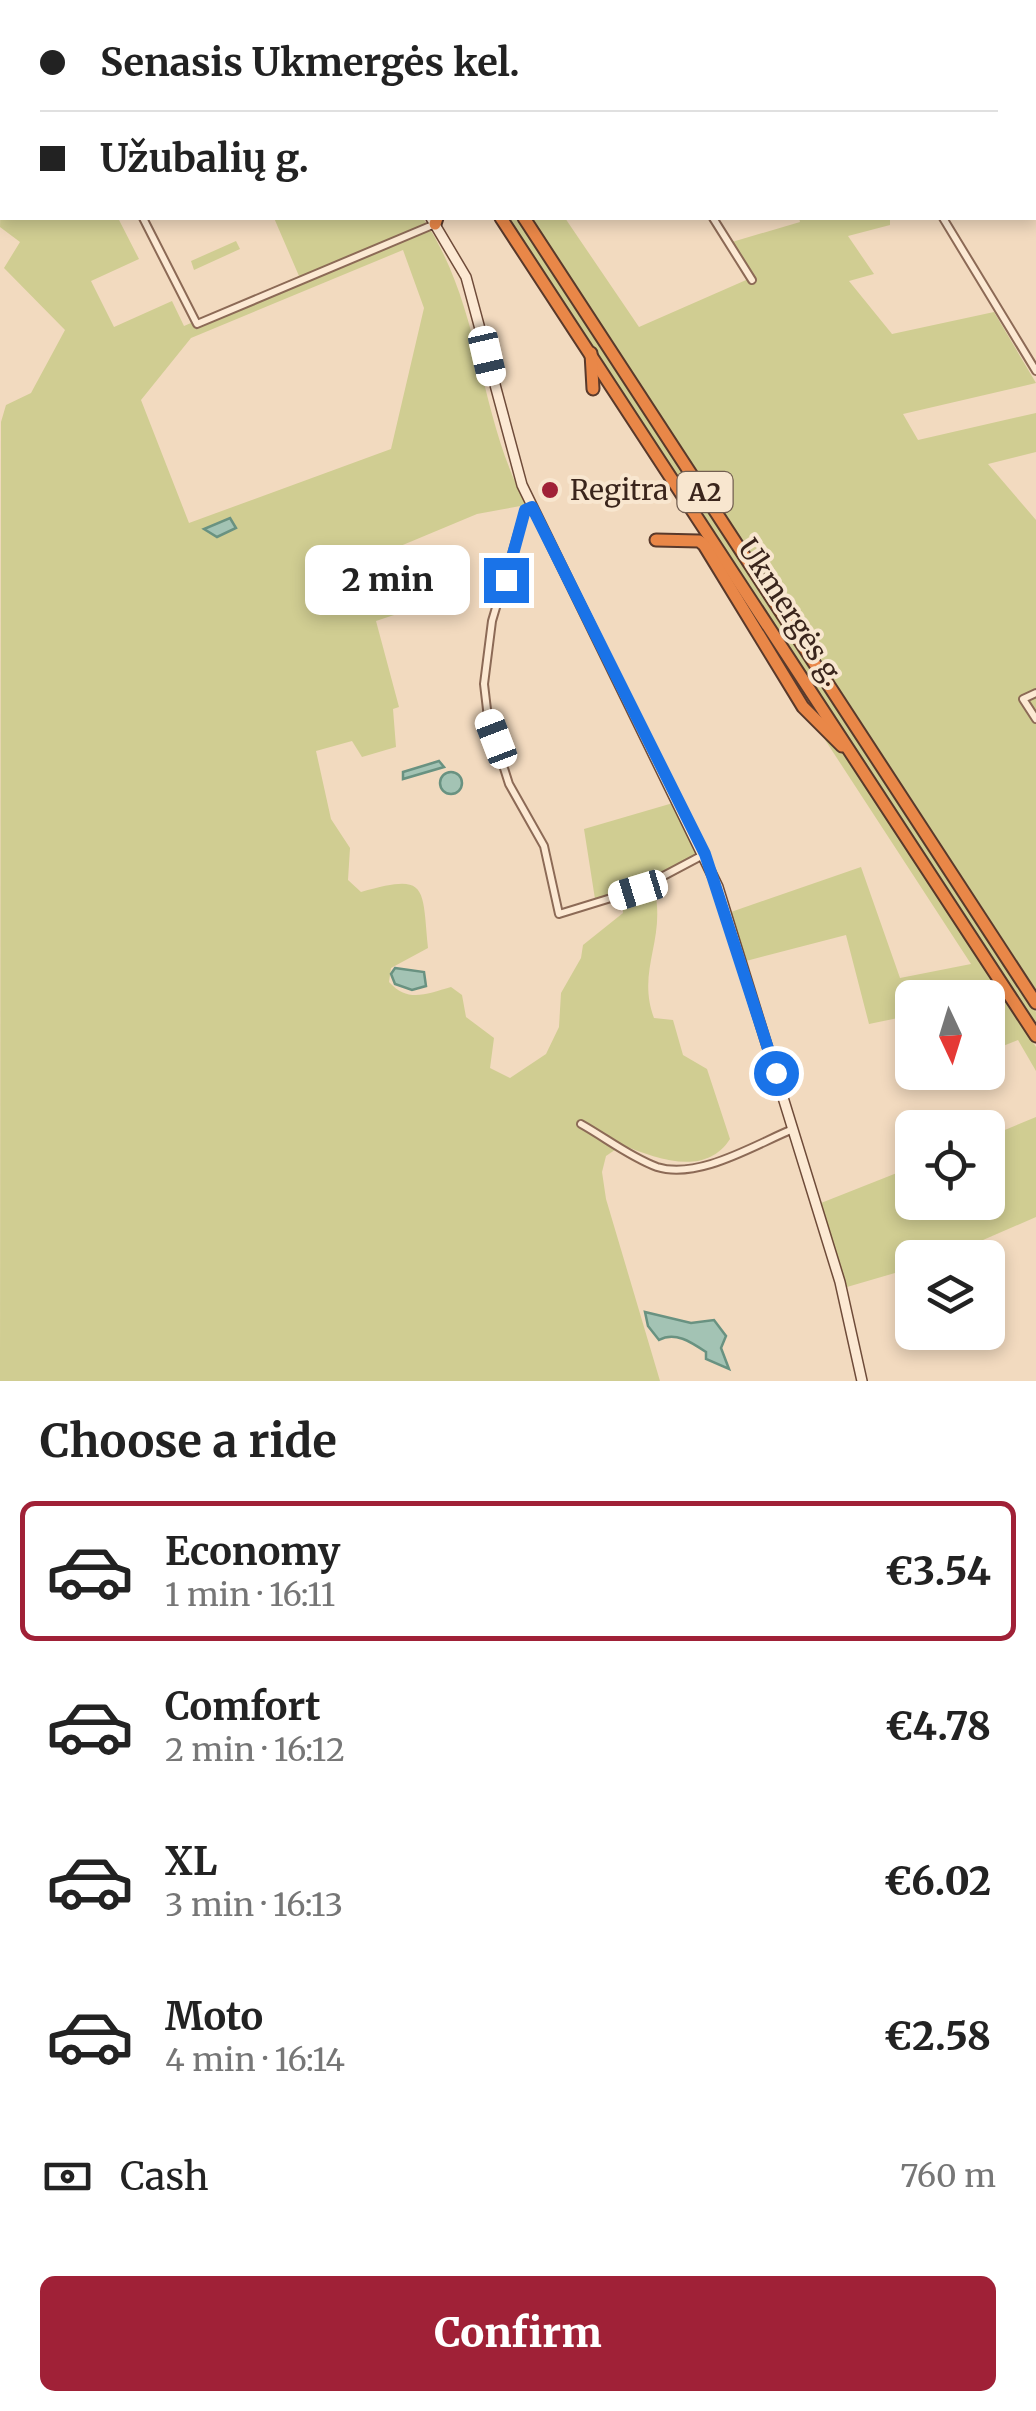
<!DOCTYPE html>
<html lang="en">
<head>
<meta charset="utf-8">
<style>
	body { margin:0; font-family:Merriweather,serif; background:#f2f2f2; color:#222; height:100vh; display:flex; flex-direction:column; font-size:38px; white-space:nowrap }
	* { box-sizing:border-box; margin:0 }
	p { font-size:32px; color:#767676 }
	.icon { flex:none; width:55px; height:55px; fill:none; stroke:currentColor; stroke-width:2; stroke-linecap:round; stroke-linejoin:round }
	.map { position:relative; height:1381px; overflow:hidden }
	.side { display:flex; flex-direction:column; background:#fff; flex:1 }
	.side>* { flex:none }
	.top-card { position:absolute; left:0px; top:0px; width:1038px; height:220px; box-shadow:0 5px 15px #0003; display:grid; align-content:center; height:220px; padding:0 40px; background:#fff }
	.needle { width:65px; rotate:176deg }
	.fabs { position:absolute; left:895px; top:980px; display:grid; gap:20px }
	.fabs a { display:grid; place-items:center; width:110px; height:110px; border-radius:15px; background:#fff; box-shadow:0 5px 15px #0003; font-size:50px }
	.end { position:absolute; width:45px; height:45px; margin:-22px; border:12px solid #1a73e8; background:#fff; box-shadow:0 0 0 5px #fff }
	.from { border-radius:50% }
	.bubble { position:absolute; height:70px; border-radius:15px; background:#fff; box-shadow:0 5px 15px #0003; font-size:32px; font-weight:800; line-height:70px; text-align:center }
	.car { position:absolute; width:30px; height:60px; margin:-30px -15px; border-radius:12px; box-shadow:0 0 8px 2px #0007; background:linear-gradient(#fff 24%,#345 0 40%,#fff 0 76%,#345 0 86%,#fff 0) }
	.top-card b { display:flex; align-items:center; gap:35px; height:95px; font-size:38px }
	.top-card b+b { border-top:2px solid #e0e0e0 }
	.top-card i { width:25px; height:25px; background:#222 }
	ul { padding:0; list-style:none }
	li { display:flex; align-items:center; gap:30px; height:140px; margin:0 20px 15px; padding:0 20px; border:5px solid transparent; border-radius:15px }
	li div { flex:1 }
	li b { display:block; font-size:38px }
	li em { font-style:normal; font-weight:800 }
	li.current { border-color:#a02137 }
	li>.icon { width:90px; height:90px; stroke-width:1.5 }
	h2 { padding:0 40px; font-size:45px; line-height:120px }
	.pay { display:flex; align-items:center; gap:25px; height:110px; padding:0 40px; font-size:38px }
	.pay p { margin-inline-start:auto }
	.action { display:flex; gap:20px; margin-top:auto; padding:20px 40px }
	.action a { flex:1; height:115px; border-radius:15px; background:#a02137; color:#fff; font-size:40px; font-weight:800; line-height:115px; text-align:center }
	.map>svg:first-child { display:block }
	.green { fill:#d0cd92; fill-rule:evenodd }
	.water { fill:#a3c3b4; stroke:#699281; stroke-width:2.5 }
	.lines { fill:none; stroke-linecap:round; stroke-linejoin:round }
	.stream { stroke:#699281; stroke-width:2.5 }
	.street-casing { stroke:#8c6a56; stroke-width:10 }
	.secondary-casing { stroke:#6e4b39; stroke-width:12 }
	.highway-casing { stroke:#59392b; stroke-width:15 }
	.street { stroke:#fce9d3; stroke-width:6 }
	.secondary { stroke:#fce9d3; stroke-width:9 }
	.highway { stroke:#e98748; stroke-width:11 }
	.route { stroke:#1a73e8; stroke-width:12 }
	.poi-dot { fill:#a02137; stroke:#f8e6cf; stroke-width:4 }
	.labels { text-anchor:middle; stroke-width:8; stroke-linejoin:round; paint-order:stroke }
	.shield { fill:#f8e6cf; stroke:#735f52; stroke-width:2.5 }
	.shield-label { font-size:25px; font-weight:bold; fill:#3a251c }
	.poi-label { font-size:28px; fill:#3a251c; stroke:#f8e6cf; text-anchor:start }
	.street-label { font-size:28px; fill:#3a251c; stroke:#f8e6cf }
</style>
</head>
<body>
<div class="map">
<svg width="1036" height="1381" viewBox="0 0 1036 1381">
	<rect width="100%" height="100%" fill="#f2dabf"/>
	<g class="green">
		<path d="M2,151v67h116l21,41 -48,22 23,46 58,-26 12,25 115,-50 -25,-58h149c60,90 53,191 103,287l-49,9 -91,38 23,58 -33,11 23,86 -6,2 3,38 -34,10 -10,-16 -36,10 15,68 19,29 -2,32 13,12c67,-19 61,-7 67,56l-37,20 -2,14c19,21 37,12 62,5l11,8 4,22 28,21 -4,30 20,10 36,-24 13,-27 2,-34 20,-35 2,-13 40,-32 -1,-21 -27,7 -11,-70 89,-26 29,57 -48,27c13,53 -18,82 0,131l19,2 10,35 24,14 23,70c-25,39 -74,19 -108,6l-16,11 -4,16 4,27 54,182h-660l1,-959 5,-17 25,-12 34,-63 -61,-62 16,-26 -20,-15zM403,250l21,58 -33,141 -202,74 -48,-123 50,-62z"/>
		<path d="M507,218h9l135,199 385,595v15z"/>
		<path d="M532,218h33l74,109 114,-50 -21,-35 68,-20 -1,-4h91v7l-42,11 26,38 -25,7 43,53 102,-22 42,71 -133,31 15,26 118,-27v39l-48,12 48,56v470z"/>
		<path d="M236,241l4,8 -46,21 -3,-9z"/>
		<path d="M818,729l27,25 191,293v24l-18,-31 -30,12v-54h-76v74l27,1 -25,10 -16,-65 -29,6 -23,-89 -100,26 -15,-49 130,-45 39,111 71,-14z"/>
		<path d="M1036,1117v100l-92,40 -32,1v10l-65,19 -26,-84 91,-36v35h76v-65z"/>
	</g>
	<g class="water">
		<path d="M230,518l6,10 -19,9 -13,-8z"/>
		<path d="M439,761l5,6 -41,12v-7z"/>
		<circle cx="451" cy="783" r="11"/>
		<path d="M395,968l29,4 2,14 -14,4 -17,-6 -4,-10z"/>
		<path d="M645,1312l46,11 23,-3 12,16 -5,12 8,21 -23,-10v-7c-15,-10 -31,-21 -47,-12l-11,-14z"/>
	</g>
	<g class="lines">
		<path class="stream" d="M13,0v2"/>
		<defs>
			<g id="street">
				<path d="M50,0l4,2"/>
				<path d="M557,0l3,2"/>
				<path d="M728,0l3,2"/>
				<path d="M915,0l1,2"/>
				<path d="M1035,48h1"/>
				<path d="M0,149l2,-3"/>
				<path d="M143,218l54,106 238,-100"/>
				<path d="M713,218l39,62"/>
				<path d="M943,218l93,153"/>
				<path d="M532,507l-7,3 -33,111 -8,63 4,34 21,66 35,62 15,68 78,-24 66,-35"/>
				<path d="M1036,693l-13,6 13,20"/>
				<path d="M581,1124c25,14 49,33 76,43 42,13 99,-23 136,-38"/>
			</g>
			<g id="secondary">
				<path d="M130,2v-2"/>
				<path d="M430,2l2,-2"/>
				<path d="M431,218l35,59 56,208 196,402 122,395 22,99"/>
			</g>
			<g id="highway">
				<path d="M347,0l2,2"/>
				<path d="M370,0l2,2"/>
				<path d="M501,218l535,818"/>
				<path d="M524,218l512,785"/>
				<path d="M435,224l2,-6"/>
				<path d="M591,353l2,36"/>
				<path d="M656,540l43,1 5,4 99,162 39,39"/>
			</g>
		</defs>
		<use href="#street" class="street-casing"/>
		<use href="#secondary" class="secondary-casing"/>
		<use href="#highway" class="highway-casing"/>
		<use href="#street" class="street"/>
		<use href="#secondary" class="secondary"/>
		<use href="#highway" class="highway"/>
	</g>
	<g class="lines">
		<path class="route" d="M506,580l19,-70 7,-3 173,347 71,219"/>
	</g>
	<circle class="poi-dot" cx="550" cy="490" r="10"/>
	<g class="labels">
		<rect class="shield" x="677.5" y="472" width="55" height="40" rx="8"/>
		<g class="shield-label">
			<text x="705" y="501">A2</text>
		</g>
		<g class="poi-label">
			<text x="570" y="500">Regitra</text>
		</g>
		<g class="street-label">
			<text transform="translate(791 612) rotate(57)" y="10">Ukmergės g.</text>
		</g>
	</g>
</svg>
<div class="fabs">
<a><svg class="needle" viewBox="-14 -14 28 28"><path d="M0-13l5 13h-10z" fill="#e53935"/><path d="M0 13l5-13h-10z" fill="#767676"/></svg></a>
<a><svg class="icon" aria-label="locate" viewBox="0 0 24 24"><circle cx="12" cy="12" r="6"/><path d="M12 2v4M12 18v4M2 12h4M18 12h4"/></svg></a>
<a><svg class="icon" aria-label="layers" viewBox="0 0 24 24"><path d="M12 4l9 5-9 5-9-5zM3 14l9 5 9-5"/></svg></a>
</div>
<i class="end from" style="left:776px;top:1073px"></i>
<i class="end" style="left:506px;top:580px"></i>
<div class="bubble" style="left:305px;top:545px;width:165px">2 min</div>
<i class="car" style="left:487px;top:356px;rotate:167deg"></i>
<i class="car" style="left:496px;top:739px;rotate:339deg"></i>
<i class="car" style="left:638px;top:890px;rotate:253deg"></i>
<div class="top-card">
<b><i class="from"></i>Senasis Ukmergės kel.</b>
<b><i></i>Užubalių g.</b>
</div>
</div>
<section class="side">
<h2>Choose a ride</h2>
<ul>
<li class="current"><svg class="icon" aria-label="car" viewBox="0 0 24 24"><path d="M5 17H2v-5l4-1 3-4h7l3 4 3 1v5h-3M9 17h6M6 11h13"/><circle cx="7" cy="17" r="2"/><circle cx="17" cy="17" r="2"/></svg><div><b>Economy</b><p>1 min · 16:11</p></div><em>€3.54</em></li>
<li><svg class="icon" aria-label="car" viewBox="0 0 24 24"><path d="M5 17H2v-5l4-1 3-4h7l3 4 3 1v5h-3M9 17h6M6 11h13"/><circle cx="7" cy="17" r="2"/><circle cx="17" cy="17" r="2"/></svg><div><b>Comfort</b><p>2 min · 16:12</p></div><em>€4.78</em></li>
<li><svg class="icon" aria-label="car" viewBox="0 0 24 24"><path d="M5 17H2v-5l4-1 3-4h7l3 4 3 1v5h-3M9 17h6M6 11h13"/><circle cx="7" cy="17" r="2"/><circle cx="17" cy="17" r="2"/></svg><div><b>XL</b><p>3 min · 16:13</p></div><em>€6.02</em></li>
<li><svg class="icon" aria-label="car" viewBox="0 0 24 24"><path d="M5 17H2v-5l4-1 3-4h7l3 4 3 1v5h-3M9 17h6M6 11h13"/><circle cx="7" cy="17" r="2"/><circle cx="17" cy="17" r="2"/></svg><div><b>Moto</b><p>4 min · 16:14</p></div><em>€2.58</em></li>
</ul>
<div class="pay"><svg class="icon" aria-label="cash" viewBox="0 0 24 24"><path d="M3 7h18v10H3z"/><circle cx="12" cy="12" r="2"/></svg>Cash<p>760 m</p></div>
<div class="action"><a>Confirm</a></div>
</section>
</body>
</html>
